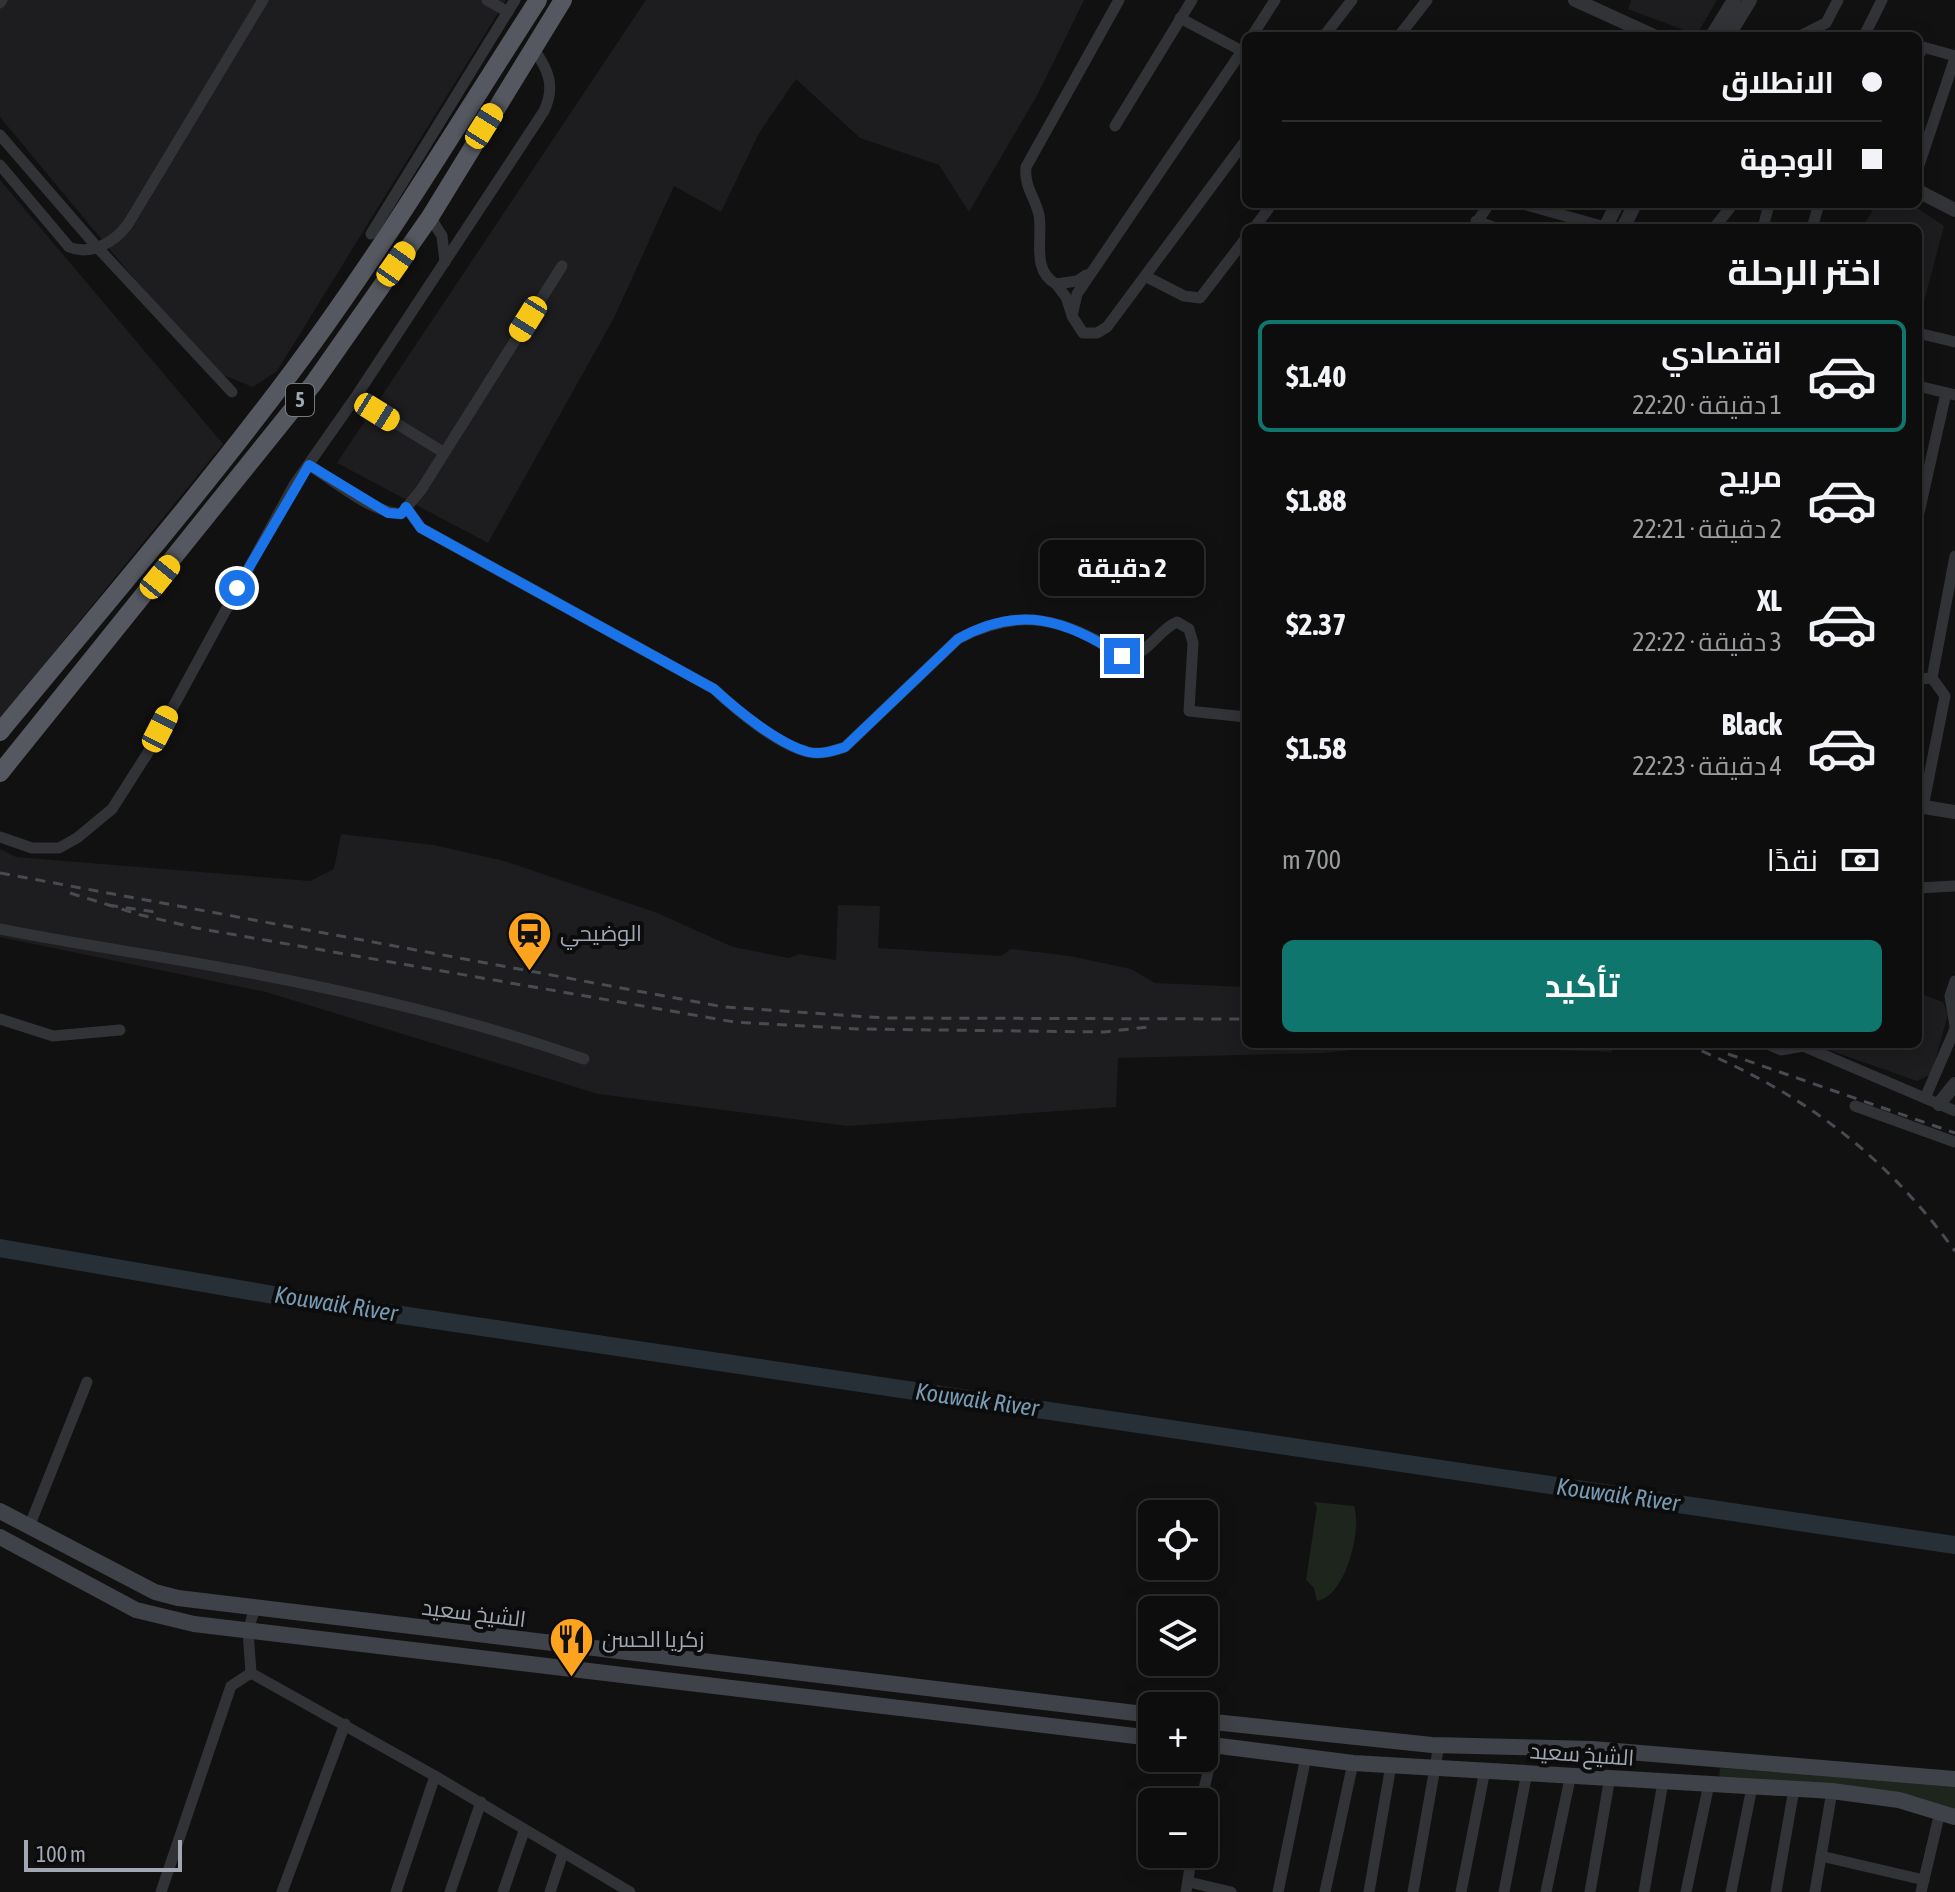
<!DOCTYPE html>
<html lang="ar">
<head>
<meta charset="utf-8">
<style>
	body { margin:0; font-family:"Asap Condensed",Cairo,sans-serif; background:#161617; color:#f1f3f6; direction:rtl; height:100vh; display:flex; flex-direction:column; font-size:30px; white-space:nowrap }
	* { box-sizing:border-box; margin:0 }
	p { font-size:26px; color:#9a9c9e }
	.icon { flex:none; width:44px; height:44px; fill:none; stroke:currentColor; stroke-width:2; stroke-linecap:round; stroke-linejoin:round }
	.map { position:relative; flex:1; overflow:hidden; direction:ltr }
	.details { position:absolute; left:1242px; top:224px; width:680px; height:824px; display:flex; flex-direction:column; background:#0d0d0e; border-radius:12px; box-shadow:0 4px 20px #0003,0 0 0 2px #2d2d2e; direction:rtl }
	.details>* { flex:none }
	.hud { position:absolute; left:1242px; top:32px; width:680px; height:176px; border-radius:12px; box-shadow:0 4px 20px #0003,0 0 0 2px #2d2d2e; direction:rtl; display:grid; align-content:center; height:176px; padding:0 40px; background:#0d0d0e }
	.tools { position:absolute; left:1138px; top:1500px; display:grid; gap:16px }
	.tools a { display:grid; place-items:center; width:80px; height:80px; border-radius:12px; background:#0d0d0e; box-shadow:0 4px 20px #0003,0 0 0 2px #2d2d2e; font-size:40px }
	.scale { position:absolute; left:24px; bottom:20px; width:158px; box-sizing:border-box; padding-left:8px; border:4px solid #a1a8b4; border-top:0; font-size:22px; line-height:28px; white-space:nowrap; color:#a1a8b4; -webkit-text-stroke:6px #0c0c0d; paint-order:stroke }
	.end { position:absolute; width:36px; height:36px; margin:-18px; border:10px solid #1a73e8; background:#fff; box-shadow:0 0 0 4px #fff }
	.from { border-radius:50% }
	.bubble { position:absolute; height:56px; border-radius:12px; background:#0d0d0e; box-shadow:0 4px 20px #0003,0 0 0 2px #2d2d2e; font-size:26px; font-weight:700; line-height:56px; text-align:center; direction:rtl }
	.car { position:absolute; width:24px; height:48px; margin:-24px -12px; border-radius:10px; box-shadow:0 0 6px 2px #0007; background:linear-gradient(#f5c518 24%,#345 0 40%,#f5c518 0 76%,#345 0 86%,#f5c518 0) }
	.hud b { display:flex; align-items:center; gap:28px; height:76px; font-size:30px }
	.hud b+b { border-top:2px solid #2d2d2e }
	.hud i { width:20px; height:20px; background:#f1f3f6 }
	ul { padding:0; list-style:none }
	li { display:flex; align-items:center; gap:24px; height:112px; margin:0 16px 12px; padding:0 24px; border:4px solid transparent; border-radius:12px }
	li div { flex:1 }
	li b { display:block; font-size:30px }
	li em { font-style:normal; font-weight:700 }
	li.on { border-color:#0f766e }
	li>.icon { width:72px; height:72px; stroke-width:1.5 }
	h2 { padding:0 40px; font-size:36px; line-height:96px }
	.pay { display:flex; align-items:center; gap:20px; height:88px; padding:0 40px; font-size:30px }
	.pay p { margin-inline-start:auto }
	.action { display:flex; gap:16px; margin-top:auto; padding:16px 40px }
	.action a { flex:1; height:92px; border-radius:12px; background:#0f766e; color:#fff; font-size:32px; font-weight:700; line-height:92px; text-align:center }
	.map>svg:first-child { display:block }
	.built { fill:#1d1d1f }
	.green { fill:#1d251d }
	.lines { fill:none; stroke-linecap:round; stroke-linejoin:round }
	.river { stroke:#263036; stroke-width:18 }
	.minor { stroke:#313337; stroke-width:11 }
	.tertiary { stroke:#313337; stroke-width:14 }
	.secondary { stroke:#3f4248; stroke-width:16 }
	.trunk { stroke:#555860; stroke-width:18 }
	.rail { stroke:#484b51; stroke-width:3; stroke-dasharray:10 8; stroke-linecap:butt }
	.route { stroke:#1a73e8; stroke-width:10 }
	.labels { text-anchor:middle; stroke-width:8; stroke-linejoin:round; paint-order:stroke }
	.shield { fill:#0c0c0d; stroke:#747982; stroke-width:2 }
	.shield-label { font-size:20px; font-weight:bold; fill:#a1a8b4 }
	.poi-label { font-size:22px; fill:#a1a8b4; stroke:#0c0c0d; text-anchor:start }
	.street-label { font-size:22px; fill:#a1a8b4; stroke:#0c0c0d }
	.water-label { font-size:24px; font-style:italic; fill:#759ab2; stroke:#0c0c0d }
</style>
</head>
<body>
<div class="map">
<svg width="1955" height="1892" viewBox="0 0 1955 1892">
	<rect width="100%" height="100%" fill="#111112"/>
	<g class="built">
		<path d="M0,0h506l-229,371 -24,16 -43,-17 -210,-253z"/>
		<path d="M646,0h438l-45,92 -70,120 -30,-47 -79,-27 -64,-59 -37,54 -38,79 -47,-26 -60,132 -126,225 -151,-80z"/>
		<path d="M1631,0h86l-17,29 -8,4 -64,-24z"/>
		<path d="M0,180l223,264 -223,275z"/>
		<path d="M1876,204h35l33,22 -26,98v-96h-56z"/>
		<path d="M341,834l93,11 70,16 151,51 78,35 56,11 10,-4 37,6 2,-55 42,1 -2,42 123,8 10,-7 59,7 61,13 24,14 91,4v57h367l-1,8 -213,-7 -76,8 -205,5 -2,49 -268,19 -250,-32 -332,-102 -266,-55v-88l16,8 294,24 24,-12z"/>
		<path d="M1918,993l25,9 5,12 -15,54 -4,7 -12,6 -105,-37h106z"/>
	</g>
	<g class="green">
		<path d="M1314,1502l40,4c8,24 -8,90 -37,95l-3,-13 -8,-8 11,-73z"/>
		<path d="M1720,1768l235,17v26l-236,-31z"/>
	</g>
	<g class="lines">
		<path class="river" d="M0,1248l320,55 1635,242"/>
		<g class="minor">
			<path d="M487,0l21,12"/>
			<path d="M0,3l2,-3"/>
			<path d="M1180,18l62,33"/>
			<path d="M1252,36l23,-36"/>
			<path d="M1324,36l28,-36"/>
			<path d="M1399,36l28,-36"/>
			<path d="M1800,36l26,-13 12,-23"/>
			<path d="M1864,36l18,-36"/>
			<path d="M1246,45l-169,249 -5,22 11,17h14l10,-6 139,-187"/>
			<path d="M1918,57l5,-10 32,9"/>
			<path d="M1115,126l77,-126"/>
			<path d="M0,135l97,112 135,145"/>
			<path d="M0,165l69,82c22,9 46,-5 59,-23l135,-224"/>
			<path d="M1918,168l37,-110"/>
			<path d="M1523,204l82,23"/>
			<path d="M430,217l12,19 3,26"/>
			<path d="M1476,221l20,7"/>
			<path d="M1254,228l18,-24"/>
			<path d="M1473,228l16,-24"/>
			<path d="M1714,228l19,-24"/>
			<path d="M1763,228l6,-24"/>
			<path d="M1812,228l7,-24"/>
			<path d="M371,234l144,-234"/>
			<path d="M1086,275l-9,6 -21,3c-25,-14 -13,-45 -17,-69 -4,-18 -15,-28 -13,-48l93,-167"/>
			<path d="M1145,276l39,20 16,2 46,-60"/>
			<path d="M1056,284l10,13 6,18"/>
			<path d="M1918,336l4,-2 33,8"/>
			<path d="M1918,386l37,9"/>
			<path d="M355,398l88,54"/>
			<path d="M309,465c27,17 59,46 92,49l20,-24 141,-224"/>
			<path d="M406,507l15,21 293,161c22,21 64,56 94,63 13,3 24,-1 37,-5l113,-108c48,-26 89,-25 136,0 10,5 22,17 33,17 21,-1 31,-26 50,-34l12,7 4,14 -4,68 57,6"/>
			<path d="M1918,517l28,-124"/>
			<path d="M1918,679l14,-1"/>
			<path d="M1923,807l22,-111 -13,-18 23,-122"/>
			<path d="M0,837l32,11h27l18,-10 35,-29 37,-58 145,-266 61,-87 189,-287c12,-25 4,-42 -11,-63"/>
			<path d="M1918,888l37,-2"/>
			<path d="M0,929c78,16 157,26 235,41 119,22 235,49 349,89"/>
			<path d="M1955,981l-5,15 5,30"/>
			<path d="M0,1019l53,17 67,-6"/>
			<path d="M1767,1044l14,6 22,-4 152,65"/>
			<path d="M1925,1098l30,-69"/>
			<path d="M1855,1106l100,36"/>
			<path d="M29,1527l58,-145"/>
			<path d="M251,1673l184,103 195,116"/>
			<path d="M1201,1802l9,-39 -6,-10"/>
			<path d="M1821,1856l103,24"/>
			<path d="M1189,1882l42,10"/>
			<path d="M161,1892l70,-206 20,-13 -3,-42 7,-24"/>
			<path d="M282,1892l63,-168"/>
			<path d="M396,1892l39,-116"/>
			<path d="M450,1892l31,-90"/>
			<path d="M503,1892l21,-61"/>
			<path d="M550,1892l13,-39"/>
			<path d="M1186,1892l6,-38"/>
			<path d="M1278,1892l28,-135"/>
			<path d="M1325,1892l28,-129"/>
			<path d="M1369,1892l22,-127"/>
			<path d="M1413,1892l26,-147"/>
			<path d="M1461,1892l24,-122"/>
			<path d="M1504,1892l23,-120"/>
			<path d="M1546,1892l25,-118"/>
			<path d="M1590,1892l20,-115"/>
			<path d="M1644,1892l19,-110"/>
			<path d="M1686,1892l23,-108"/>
			<path d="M1731,1892l21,-105"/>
			<path d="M1776,1892l18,-103"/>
			<path d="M1815,1892l17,-101"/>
			<path d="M1921,1892l19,-80"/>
		</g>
		<g class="tertiary">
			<path d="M1575,0l79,36"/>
			<path d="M1712,36l22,-36"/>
			<path d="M1728,36l22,-36"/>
			<path d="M1918,191l37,19"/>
			<path d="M1605,228l12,-24"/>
			<path d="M1623,228l12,-24"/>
			<path d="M1918,806l37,6"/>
			<path d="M1939,1104l16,-20"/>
		</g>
		<g class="secondary">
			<path d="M0,1511l155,81 23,6 974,117"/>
			<path d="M0,1537l136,73 58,14 958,114"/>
			<path d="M1204,1721l228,24 160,4 363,30"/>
			<path d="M1204,1744l149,19 479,28 67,9 56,17"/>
		</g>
		<g class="trunk">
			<path d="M0,732c99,-120 201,-238 294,-363 88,-118 164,-245 244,-369"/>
			<path d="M0,773l313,-389 117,-167 133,-217"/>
		</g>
		<g class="rail">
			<path d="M0,873l724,134 161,11 361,1"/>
			<path d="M70,893l71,22 55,13 538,94 123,7 247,3 44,-5"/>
			<path d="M108,905l47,7"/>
			<path d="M1685,1044c115,47 196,106 270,207"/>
			<path d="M1728,1054l227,79"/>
		</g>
	</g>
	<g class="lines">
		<path class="route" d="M237,588l72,-123 79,48 13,1 5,-7 15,21 293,161c23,21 64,55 94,63 13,3 24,-1 37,-5l113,-108c63,-35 107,-19 164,17"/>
	</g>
	<defs>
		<symbol id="station-pin" viewBox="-11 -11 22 30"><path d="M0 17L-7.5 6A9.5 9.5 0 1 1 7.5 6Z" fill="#fea31d" stroke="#0c0c0d"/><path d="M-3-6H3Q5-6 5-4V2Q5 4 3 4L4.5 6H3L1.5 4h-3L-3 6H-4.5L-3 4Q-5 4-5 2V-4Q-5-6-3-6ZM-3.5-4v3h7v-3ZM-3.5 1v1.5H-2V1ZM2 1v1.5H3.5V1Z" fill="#111"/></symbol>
		<symbol id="restaurant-pin" viewBox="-11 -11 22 30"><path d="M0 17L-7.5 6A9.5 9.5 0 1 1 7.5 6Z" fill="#fea31d" stroke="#0c0c0d"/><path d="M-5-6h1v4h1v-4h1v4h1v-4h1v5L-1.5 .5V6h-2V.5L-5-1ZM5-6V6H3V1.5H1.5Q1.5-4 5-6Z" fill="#111"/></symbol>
	</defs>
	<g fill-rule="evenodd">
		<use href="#station-pin" x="504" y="908" width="51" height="69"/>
		<use href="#restaurant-pin" x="546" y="1614" width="51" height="69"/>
	</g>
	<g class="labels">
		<rect class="shield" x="286" y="384" width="28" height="32" rx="6"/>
		<g class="shield-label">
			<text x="300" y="407">5</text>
		</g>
		<g class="poi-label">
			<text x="560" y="941">الوضيحي</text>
			<text x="602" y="1647">زكريا الحسن</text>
		</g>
		<g class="street-label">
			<text transform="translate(474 1613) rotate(7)" y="8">الشيخ سعيد</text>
			<text transform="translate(1582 1754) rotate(4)" y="8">الشيخ سعيد</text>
		</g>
		<g class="water-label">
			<text transform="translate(336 1304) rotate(9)" y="8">Kouwaik River</text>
			<text transform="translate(977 1400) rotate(8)" y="8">Kouwaik River</text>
			<text transform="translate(1618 1495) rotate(8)" y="8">Kouwaik River</text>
		</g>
	</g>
</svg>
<div class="tools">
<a><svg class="icon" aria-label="locate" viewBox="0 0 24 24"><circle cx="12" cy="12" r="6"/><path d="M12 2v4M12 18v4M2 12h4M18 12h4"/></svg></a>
<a><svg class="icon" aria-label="layers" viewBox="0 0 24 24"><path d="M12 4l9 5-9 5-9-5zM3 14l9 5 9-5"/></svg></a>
<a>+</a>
<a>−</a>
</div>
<div class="scale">100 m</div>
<i class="end from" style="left:237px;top:588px"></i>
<i class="end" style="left:1122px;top:656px"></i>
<div class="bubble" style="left:1040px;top:540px;width:164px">2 دقيقة</div>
<i class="car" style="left:484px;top:126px;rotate:32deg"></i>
<i class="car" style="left:396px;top:264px;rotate:35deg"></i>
<i class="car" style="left:528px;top:319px;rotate:212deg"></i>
<i class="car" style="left:377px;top:412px;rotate:122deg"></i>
<i class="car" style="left:160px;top:577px;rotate:39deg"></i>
<i class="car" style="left:160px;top:729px;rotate:27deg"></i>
<div class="hud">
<b><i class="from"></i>الانطلاق</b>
<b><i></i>الوجهة</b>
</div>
<section class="details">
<h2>اختر الرحلة</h2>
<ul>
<li class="on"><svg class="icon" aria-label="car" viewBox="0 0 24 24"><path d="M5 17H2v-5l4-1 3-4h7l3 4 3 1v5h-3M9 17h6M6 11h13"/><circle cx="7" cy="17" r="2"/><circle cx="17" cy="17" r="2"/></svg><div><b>اقتصادي</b><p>1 دقيقة · 22:20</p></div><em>$1.40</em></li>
<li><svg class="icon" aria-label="car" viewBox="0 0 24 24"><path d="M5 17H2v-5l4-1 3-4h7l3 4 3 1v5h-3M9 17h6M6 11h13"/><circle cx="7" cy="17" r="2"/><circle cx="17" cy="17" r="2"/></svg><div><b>مريح</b><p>2 دقيقة · 22:21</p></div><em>$1.88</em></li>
<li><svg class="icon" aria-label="car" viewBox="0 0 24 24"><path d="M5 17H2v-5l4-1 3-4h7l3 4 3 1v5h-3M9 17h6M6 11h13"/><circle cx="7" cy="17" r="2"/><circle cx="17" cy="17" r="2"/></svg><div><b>XL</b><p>3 دقيقة · 22:22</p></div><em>$2.37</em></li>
<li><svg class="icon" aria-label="car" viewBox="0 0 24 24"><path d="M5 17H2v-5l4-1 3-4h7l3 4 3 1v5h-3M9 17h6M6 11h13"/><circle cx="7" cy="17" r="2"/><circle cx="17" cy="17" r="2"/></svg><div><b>Black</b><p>4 دقيقة · 22:23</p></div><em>$1.58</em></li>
</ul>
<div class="pay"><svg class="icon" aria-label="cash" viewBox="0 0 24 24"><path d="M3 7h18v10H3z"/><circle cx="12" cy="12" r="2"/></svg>نقدًا<p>700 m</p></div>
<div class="action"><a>تأكيد</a></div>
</section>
</div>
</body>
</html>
